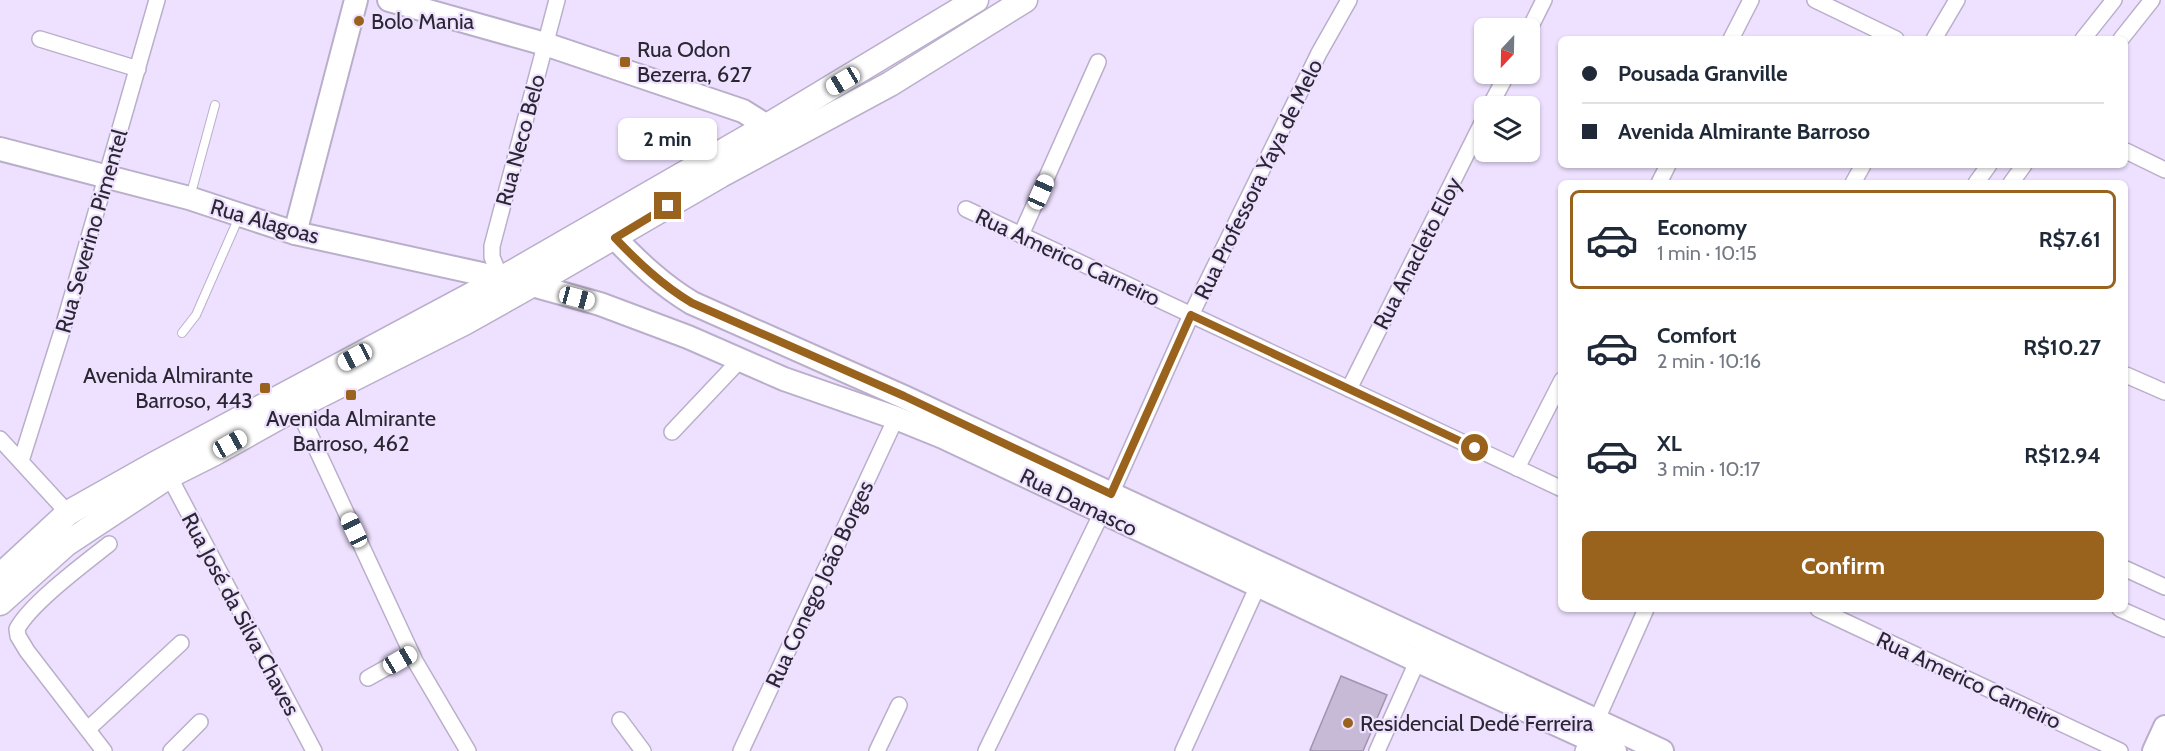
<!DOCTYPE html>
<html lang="en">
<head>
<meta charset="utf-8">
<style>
	body { margin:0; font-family:Cabin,sans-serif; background:#f2f2f3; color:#1f2937; height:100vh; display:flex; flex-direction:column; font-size:22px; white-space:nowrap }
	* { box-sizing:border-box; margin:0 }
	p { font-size:20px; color:#747a83 }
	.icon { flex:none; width:33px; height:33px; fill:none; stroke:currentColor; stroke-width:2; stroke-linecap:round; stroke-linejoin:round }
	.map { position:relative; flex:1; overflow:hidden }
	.panel { position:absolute; left:1558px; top:180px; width:570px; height:432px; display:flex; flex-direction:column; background:#fff; border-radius:9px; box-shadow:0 2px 4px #0004 }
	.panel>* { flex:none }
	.guide { position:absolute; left:1558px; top:36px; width:570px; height:132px; border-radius:9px; box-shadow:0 2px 4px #0004; display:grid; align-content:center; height:132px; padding:0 24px; background:#fff }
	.needle { width:39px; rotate:202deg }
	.buttons { position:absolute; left:1474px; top:18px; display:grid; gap:12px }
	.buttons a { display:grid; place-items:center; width:66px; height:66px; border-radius:9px; background:#fff; box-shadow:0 2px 4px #0004; font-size:30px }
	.end { position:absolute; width:27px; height:27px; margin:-14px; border:8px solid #9a631d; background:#fff; box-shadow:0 0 0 3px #fff }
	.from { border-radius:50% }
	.bubble { position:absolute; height:42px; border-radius:9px; background:#fff; box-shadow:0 2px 4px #0004; font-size:20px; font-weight:800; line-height:42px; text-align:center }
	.car { position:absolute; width:18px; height:36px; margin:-18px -9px; border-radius:8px; box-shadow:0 0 4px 2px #0007; background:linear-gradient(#fff 24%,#345 0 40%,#fff 0 76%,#345 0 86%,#fff 0) }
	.guide b { display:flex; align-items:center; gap:21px; height:57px; font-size:22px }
	.guide b+b { border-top:2px solid #e0e1e3 }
	.guide i { width:15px; height:15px; background:#1f2937 }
	ul { padding:10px 0 0; list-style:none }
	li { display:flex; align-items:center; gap:18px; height:99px; margin:0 12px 9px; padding:0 12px; border:3px solid transparent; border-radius:9px }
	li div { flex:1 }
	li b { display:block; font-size:22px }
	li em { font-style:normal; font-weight:800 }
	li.selected { border-color:#9a631d }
	li>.icon { width:54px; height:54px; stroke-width:1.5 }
	.cta { display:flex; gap:12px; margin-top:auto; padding:12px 24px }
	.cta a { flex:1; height:69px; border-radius:9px; background:#9a631d; color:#fff; font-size:24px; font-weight:800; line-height:69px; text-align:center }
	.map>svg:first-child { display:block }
	.building { fill:#c6bad7; stroke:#9f93ae; stroke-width:1.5 }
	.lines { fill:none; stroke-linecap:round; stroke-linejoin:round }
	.lane-casing { stroke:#baafcb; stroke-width:10 }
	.street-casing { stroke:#baafcb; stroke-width:18 }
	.secondary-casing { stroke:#baafcb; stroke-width:26 }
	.primary-casing { stroke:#baafcb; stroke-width:27 }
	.lane { stroke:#fff; stroke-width:8 }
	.street { stroke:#fff; stroke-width:15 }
	.secondary { stroke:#fff; stroke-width:22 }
	.primary { stroke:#fff; stroke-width:24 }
	.route { stroke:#9a631d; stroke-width:8 }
	.poi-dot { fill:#9a631d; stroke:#eee1ff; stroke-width:2 }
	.labels { text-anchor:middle; stroke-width:4.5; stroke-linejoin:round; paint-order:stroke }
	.poi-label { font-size:22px; fill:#2b2732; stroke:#eee1ff; text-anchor:start }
	.street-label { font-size:22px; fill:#2b2732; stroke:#eee1ff }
</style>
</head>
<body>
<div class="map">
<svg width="2165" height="751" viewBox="0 0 2165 751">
	<rect width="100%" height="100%" fill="#eee1ff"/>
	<path class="building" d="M1341,676l46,19 -24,56h-50l-3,-1z"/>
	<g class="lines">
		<defs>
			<g id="lane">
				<path d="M190,197l25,-92"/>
				<path d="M182,333l14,-18 43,-98"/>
			</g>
			<g id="street">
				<path d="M1815,0l81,39"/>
				<path d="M1530,28l14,-28"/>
				<path d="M40,39l98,30"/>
				<path d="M1731,39l20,-39"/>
				<path d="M1934,39l23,-39"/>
				<path d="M2083,39l31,-39"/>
				<path d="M2121,39l31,-39"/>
				<path d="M1490,106l17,-32"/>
				<path d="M2126,151l39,19"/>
				<path d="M1659,183l9,-18"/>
				<path d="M1853,183l10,-18"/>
				<path d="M1976,183l13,-18"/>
				<path d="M2011,183l13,-18"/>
				<path d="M966,209l596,280"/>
				<path d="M1021,235l77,-173"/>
				<path d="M501,279l-9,-22v-11l65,-246"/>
				<path d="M2126,375l39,17"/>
				<path d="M1349,389l136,-272"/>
				<path d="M297,407l118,254 53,90"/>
				<path d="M672,432l68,-72"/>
				<path d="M0,439l68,74"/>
				<path d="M21,461l41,-130 95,-331"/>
				<path d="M1517,468l45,-88"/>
				<path d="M169,476l145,275"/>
				<path d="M2126,569l39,18"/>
				<path d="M1818,609l302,142"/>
				<path d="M2120,609l45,20"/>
				<path d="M368,678l43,-24"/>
				<path d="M620,720l23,31"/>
				<path d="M88,729l93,-86"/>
				<path d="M104,751l-77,-100 -9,-15 -1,-7c14,-26 67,-65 92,-85"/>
				<path d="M171,751l29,-29"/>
				<path d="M741,751l155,-333"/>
				<path d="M877,751l22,-46"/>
				<path d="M986,751l125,-257 80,-179 128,-262 30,-53"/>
				<path d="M1183,751l78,-172"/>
				<path d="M1377,751l44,-98"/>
				<path d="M1583,751l63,-142"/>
			</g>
			<g id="secondary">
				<path d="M389,0l156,44 198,67 24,15 -2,16"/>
				<path d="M0,149l189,49 106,35 237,52 68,19 88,33 96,42 112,39 47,19 475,224 197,90"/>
				<path d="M295,233l61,-233"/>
				<path d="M615,238c24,25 47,47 77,65l212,94 758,354"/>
				<path d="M2154,751l11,-24"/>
			</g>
			<g id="primary">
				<path d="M0,576l68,-63 87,-49 346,-185 266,-153 209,-126"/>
				<path d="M0,603l66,-59 103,-68 44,-22 84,-47 167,-84 57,-32 200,-116 169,-91 135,-84"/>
			</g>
		</defs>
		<use href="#lane" class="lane-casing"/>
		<use href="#street" class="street-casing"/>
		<use href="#secondary" class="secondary-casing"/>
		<use href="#primary" class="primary-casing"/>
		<use href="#lane" class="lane"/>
		<use href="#street" class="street"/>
		<use href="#secondary" class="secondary"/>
		<use href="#primary" class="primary"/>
	</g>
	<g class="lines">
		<path class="route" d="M668,206l-53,32c24,25 47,47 77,65l212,93 207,98 80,-179 284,133"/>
	</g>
	<g class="poi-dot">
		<circle cx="359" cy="21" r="6"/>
		<rect x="619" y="56" width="12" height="12" rx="3"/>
		<rect x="259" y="382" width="12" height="12" rx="3"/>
		<rect x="345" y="389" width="12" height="12" rx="3"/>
		<circle cx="1348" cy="723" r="6"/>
	</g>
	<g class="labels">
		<g class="poi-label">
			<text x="371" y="29">Bolo Mania</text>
			<text x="637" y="57">Rua Odon<tspan x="637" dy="25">Bezerra, 627</tspan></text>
			<text x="253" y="383" text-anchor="end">Avenida Almirante<tspan x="253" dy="25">Barroso, 443</tspan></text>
			<text x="351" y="426" text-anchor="middle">Avenida Almirante<tspan x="351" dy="25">Barroso, 462</tspan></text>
			<text x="1360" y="731">Residencial Dedé Ferreira</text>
		</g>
		<g class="street-label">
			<text transform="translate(520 140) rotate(-75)" y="8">Rua Neco Belo</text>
			<text transform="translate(1258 179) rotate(-64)" y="8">Rua Professora Yaya de Melo</text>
			<text transform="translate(265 221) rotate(16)" y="8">Rua Alagoas</text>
			<text transform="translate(91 231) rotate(-74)" y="8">Rua Severino Pimentel</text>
			<text transform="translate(1417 253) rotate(-63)" y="8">Rua Anacleto Eloy</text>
			<text transform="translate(1068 257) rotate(25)" y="8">Rua Americo Carneiro</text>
			<text transform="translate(1079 502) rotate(26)" y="8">Rua Damasco</text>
			<text transform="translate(819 584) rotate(-65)" y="8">Rua Conego João Borges</text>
			<text transform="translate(241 614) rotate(62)" y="8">Rua José da Silva Chaves</text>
			<text transform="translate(1969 680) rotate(25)" y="8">Rua Americo Carneiro</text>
		</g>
	</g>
</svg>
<div class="buttons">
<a><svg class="needle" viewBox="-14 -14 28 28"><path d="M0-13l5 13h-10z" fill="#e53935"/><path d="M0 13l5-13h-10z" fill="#747a83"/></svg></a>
<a><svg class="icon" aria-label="layers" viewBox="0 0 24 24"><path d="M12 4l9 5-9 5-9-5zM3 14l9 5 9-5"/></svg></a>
</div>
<i class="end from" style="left:1475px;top:448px"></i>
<i class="end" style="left:668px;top:206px"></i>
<div class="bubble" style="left:618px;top:118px;width:99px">2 min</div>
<i class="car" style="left:843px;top:81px;rotate:239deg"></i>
<i class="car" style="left:1041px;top:192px;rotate:24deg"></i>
<i class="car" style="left:577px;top:298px;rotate:105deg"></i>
<i class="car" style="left:355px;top:357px;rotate:242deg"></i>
<i class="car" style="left:230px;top:444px;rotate:61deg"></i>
<i class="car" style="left:354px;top:530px;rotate:335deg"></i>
<i class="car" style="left:400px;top:660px;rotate:60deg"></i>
<div class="guide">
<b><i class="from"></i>Pousada Granville</b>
<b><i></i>Avenida Almirante Barroso</b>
</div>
<section class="panel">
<ul>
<li class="selected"><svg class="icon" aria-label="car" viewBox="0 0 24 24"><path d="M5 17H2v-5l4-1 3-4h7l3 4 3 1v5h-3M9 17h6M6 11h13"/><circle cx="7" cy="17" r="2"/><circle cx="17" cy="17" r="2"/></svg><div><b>Economy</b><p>1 min · 10:15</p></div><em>R$7.61</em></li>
<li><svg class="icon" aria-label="car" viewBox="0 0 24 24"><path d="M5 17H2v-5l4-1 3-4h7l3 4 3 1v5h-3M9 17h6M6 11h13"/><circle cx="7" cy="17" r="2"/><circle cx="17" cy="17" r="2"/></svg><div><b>Comfort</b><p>2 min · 10:16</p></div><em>R$10.27</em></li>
<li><svg class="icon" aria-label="car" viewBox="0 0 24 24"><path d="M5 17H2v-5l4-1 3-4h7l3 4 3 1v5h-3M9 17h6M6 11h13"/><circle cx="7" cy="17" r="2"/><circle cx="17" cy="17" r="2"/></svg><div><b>XL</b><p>3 min · 10:17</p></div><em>R$12.94</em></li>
</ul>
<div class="cta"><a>Confirm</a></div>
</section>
</div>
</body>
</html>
